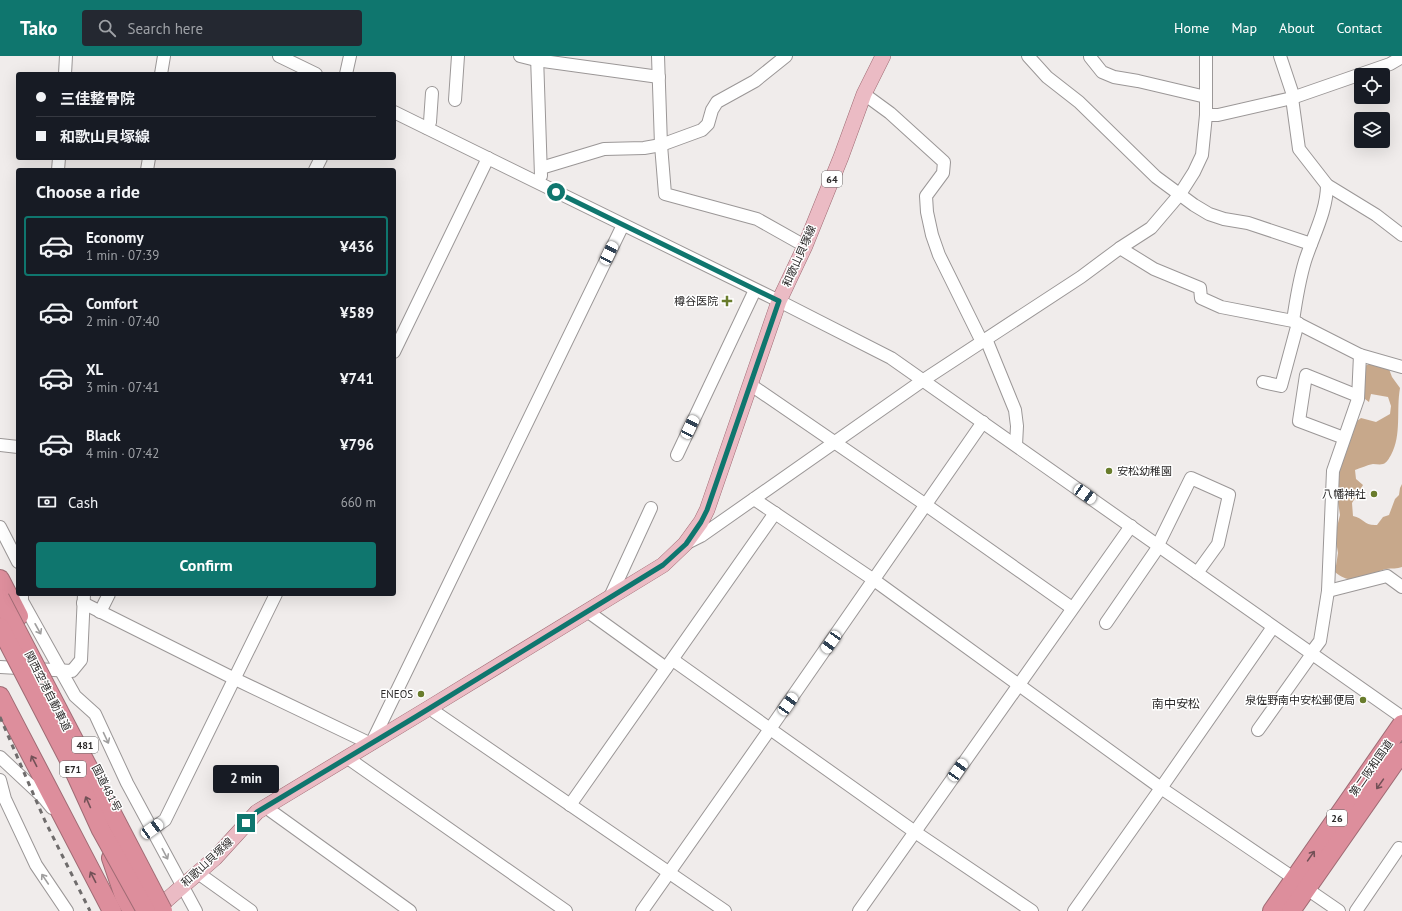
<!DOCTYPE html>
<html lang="en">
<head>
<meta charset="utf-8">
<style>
	body { margin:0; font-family:"PT Sans","Noto Sans JP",sans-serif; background:#242831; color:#f1f3f6; height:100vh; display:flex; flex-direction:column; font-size:15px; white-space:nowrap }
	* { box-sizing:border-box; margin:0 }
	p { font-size:13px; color:#9ea1a6 }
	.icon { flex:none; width:22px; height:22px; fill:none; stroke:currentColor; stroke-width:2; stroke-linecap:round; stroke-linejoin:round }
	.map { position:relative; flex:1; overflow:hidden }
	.sheet { position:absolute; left:16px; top:112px; width:380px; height:428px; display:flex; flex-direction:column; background:#171b24; border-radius:4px; box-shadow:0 4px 16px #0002 }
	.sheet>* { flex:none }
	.guide { position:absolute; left:16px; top:16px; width:380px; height:88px; border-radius:4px; box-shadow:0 4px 16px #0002; display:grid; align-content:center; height:88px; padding:0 20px; background:#171b24 }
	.buttons { position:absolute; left:1354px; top:12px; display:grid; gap:8px }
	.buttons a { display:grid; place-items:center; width:36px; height:36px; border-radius:4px; background:#171b24; box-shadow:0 4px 16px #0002; font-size:20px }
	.end { position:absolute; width:18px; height:18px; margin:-9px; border:5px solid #0f766e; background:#fff; box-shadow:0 0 0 2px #fff }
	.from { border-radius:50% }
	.bubble { position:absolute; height:28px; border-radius:4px; background:#171b24; box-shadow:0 4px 16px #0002; font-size:13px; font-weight:700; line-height:28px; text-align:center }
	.car { position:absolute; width:12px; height:24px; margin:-12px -6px; border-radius:5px; box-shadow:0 0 3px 1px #0007; background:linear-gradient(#fff 24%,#345 0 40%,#fff 0 76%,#345 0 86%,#fff 0) }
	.guide b { display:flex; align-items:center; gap:14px; height:38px; font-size:15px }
	.guide b+b { border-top:1px solid #363941 }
	.guide i { width:10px; height:10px; background:#f1f3f6 }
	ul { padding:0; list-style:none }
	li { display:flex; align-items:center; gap:12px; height:60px; margin:0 8px 6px; padding:0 12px; border:2px solid transparent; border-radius:4px }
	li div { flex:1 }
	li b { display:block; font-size:15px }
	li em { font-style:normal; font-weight:700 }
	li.on { border-color:#0f766e }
	li>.icon { width:36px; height:36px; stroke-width:1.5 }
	h2 { padding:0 20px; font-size:18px; line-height:48px }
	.pay { display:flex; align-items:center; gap:10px; height:44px; padding:0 20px; font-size:15px }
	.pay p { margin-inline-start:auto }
	.primary-button { display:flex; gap:8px; margin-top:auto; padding:8px 20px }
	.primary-button a { flex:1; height:46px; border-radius:4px; background:#0f766e; color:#fff; font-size:16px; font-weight:700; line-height:46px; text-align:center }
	header { display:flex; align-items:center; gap:24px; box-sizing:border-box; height:56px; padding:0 20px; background:#0f766e; color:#fff }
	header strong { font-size:19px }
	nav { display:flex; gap:22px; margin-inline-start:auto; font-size:14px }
	.search { width:280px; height:36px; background:#242831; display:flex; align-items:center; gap:10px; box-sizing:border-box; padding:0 14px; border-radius:4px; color:#9ea1a6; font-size:15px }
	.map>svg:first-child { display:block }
	.forest { fill:#c7a88b }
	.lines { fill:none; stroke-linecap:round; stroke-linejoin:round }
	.minor-casing { stroke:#9b9797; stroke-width:14 }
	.major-casing { stroke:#9f6b74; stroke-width:16 }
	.highway-casing { stroke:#9f6b74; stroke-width:20 }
	.minor { stroke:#fff; stroke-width:12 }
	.major { stroke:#ebbbc4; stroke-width:15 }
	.highway { stroke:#dd8e9c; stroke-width:18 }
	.rail { stroke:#6f6c6c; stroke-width:3; stroke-dasharray:5 5; stroke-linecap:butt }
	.highway-bridge-casing { stroke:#9f6b74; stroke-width:20; stroke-linecap:butt }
	.highway-bridge { stroke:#dd8e9c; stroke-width:18 }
	.oneway { stroke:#a09f9f }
	.oneway2 { stroke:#725157 }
	.route { stroke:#0f766e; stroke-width:5 }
	.poi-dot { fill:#697c2c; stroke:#fff; stroke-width:1.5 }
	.labels { text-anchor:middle; stroke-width:3; stroke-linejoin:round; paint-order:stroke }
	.shield { fill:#fff; stroke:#6b6969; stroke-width:1 }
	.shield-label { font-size:10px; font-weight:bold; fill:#2b2929 }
	.street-label { font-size:11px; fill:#2b2929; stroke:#fff }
	.poi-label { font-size:11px; fill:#2b2929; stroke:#fff; text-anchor:end }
	.neighbourhood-label { font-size:12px; fill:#2b2929; stroke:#fff }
</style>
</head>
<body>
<header>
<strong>Tako</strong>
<div class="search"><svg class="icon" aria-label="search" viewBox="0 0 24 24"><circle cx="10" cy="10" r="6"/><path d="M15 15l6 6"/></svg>Search here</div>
<nav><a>Home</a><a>Map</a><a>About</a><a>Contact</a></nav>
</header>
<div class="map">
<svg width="1402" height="855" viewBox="0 0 1402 855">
	<rect width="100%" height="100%" fill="#f0eceb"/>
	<path class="forest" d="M1369,308l20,5 3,8 8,11c-4,22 2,47 -9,67 -2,3 -4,8 -8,9 -3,1 -7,0 -10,0 -6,1 -12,4 -18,6l1,9 7,6 -11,18 1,13c11,2 11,10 24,9l6,-8 6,-2 6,-16 4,-4 1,-7 2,-4v83c-5,2 -10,1 -16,2 -6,1 -12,5 -18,7 -13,5 -23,5 -33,-4l3,-19 -3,-18 5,-20 -3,-20 2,-9 -2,-8 14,-39 2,-12 4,-6 4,-3 15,4 14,-8 1,-8 -3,-9 -17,-3 -2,8 -4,-3 -4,-14 4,-19z"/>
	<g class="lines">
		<defs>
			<g id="minor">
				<path d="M279,0l37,18"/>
				<path d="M520,0l16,4 123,17"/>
				<path d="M537,0l4,120"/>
				<path d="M658,0l3,89 4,49 92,25 48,27"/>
				<path d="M1028,0l19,21 32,25 77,75 38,28 15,9 15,5 24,4 63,21"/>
				<path d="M1280,0l14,42"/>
				<path d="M1090,1l12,15 12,5 24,4 68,16"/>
				<path d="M65,18l1,-18"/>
				<path d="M161,18l3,-18"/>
				<path d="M346,18l4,-18"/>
				<path d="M864,38l26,19 54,49 -1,11 -17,23 1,16 5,23 7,20 43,87"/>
				<path d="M1292,42l7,51 28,36 49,30 26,20"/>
				<path d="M455,44l3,-44"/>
				<path d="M394,56l385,189 112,57 511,359"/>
				<path d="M1206,59h12l74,-17 98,-34 12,-7"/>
				<path d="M427,72l3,-6 2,-29"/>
				<path d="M541,112l63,-19 40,-1 17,-3 41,-15 6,-6 4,-14 5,-8 38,-21 31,-25"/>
				<path d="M58,114l1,-12"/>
				<path d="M147,114l2,-12"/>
				<path d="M315,114l6,-12"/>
				<path d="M1120,192l34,21 46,19 1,10 20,9 72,14 67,34 42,12"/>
				<path d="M1293,265c3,-21 6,-40 12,-60 8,-25 22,-50 22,-76"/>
				<path d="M986,283l29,71 2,16 -1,19"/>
				<path d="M394,296l94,-194"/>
				<path d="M1263,326l18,4 17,-63"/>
				<path d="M751,329l175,120 146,103"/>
				<path d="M1344,382l-45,-17 7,-46 52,21"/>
				<path d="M0,389l18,2"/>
				<path d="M677,399l78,-165"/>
				<path d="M754,443l120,81 287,208 112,-161"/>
				<path d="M0,471l18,35"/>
				<path d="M685,488l16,-8 221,-155 159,-104 39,-29 31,-20 29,-34 14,-22 8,-17 4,-40v-59"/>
				<path d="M1158,489l33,-67 38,17 -11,49 -21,29"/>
				<path d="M1328,535l59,-15 15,11"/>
				<path d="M22,538v7l53,95 20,18 32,69 69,128"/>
				<path d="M610,541l41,-89"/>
				<path d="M83,547l152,76 136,65 252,-519"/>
				<path d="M587,555l79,57"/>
				<path d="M100,556l9,-18"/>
				<path d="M1106,567l53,-77"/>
				<path d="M1311,597l9,-12 8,-50 5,-120 25,-72 2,-44"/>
				<path d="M673,604l242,172 117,79"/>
				<path d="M0,611l72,4 9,-11 3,-66"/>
				<path d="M429,652l296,203"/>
				<path d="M1258,674l54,-76"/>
				<path d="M0,701l43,40 9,11"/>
				<path d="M349,701l3,4 214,150"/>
				<path d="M0,724l5,19 31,66 31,46"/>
				<path d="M570,749l205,-292"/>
				<path d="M267,750l4,5 139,100"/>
				<path d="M152,773l13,-9 111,-226"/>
				<path d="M198,817l53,38"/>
				<path d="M1307,833l32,22"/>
				<path d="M642,855l128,-182 213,-307"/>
				<path d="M859,855l272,-385"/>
				<path d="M1074,855l87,-123 134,91"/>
				<path d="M1356,855l43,-63"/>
			</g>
			<path id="major" d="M154,855l61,-53 42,-46 172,-104 234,-143 22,-21 16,-22 6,-12 72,-209 26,-55 36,-89 23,-63 19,-38"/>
			<g id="highway">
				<path d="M0,523l19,37"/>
				<path d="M0,640l112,215"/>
				<path d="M111,802l13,38 8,15"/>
				<path d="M1272,855l130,-187"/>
				<path d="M1291,855l111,-159"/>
			</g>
		</defs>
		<use href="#minor" class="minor-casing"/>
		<use href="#major" class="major-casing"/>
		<use href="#highway" class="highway-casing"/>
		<use href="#minor" class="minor"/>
		<use href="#major" class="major"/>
		<use href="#highway" class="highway"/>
		<path class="rail" d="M0,661l45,104 45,90"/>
		<defs>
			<g id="highway-bridge">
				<path d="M0,542l163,313"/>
				<path d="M0,571l70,135 31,68 45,81"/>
			</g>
		</defs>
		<use href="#highway-bridge" class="highway-bridge-casing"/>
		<use href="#highway-bridge" class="highway-bridge"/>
	</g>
	<defs><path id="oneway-shaft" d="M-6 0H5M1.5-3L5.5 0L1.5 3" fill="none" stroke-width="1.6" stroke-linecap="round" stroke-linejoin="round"/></defs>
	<g class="oneway">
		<use href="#oneway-shaft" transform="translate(38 573) rotate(61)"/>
		<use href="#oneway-shaft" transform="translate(106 682) rotate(65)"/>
		<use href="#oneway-shaft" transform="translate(165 798) rotate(62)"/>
		<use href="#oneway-shaft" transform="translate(45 823) rotate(-124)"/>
	</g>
	<g class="oneway2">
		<use href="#oneway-shaft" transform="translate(34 705) rotate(-117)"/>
		<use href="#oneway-shaft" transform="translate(1380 728) rotate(125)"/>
		<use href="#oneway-shaft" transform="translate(88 746) rotate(-114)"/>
		<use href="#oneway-shaft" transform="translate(1311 800) rotate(-55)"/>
		<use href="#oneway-shaft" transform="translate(93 821) rotate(-117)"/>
	</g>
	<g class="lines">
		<path class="route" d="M246,767l11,-11 160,-96 246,-151 23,-21 15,-22 6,-12 72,-209 -223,-109"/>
	</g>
	<g class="poi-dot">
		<path d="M725 239h4v4h4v4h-4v4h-4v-4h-4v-4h4z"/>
		<circle cx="1109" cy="415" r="4"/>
		<circle cx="1374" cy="438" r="4"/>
		<circle cx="421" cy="638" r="4"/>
		<circle cx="1363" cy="644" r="4"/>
	</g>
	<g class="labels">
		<g class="shield">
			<rect x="822" y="115" width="20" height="16" rx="3"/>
			<rect x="72" y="681" width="26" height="16" rx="3"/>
			<rect x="60" y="705" width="26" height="16" rx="3"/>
			<rect x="1327" y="754" width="20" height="16" rx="3"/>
		</g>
		<g class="shield-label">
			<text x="832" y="127">64</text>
			<text x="85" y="693">481</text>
			<text x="73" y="717">E71</text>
			<text x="1337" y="766">26</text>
		</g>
		<g class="street-label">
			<text transform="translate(799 200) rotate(-66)" y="4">和歌山貝塚線</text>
			<text transform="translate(48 635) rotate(63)" y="4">関西空港自動車道</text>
			<text transform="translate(1371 712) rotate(-55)" y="4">第二阪和国道</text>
			<text transform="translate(107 732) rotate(63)" y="4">国道481号</text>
			<text transform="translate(207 806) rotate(-43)" y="4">和歌山貝塚線</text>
		</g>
		<g class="poi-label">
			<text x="718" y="249">樽谷医院</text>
			<text x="1117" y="419" text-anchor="start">安松幼稚園</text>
			<text x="1366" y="442">八幡神社</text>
			<text x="413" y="642">ENEOS</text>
			<text x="1355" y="648">泉佐野南中安松郵便局</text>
		</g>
		<g class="neighbourhood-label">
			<text x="1176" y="652">南中安松</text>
		</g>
	</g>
</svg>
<div class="buttons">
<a><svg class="icon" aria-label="locate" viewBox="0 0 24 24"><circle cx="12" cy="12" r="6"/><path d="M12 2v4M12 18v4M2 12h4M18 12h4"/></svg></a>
<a><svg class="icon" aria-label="layers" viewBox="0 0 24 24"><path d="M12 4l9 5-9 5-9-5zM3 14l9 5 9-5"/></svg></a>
</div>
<i class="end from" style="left:556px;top:136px"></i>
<i class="end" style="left:246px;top:767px"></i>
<div class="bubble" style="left:213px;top:709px;width:66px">2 min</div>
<i class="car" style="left:609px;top:197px;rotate:26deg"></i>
<i class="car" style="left:690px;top:371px;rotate:26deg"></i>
<i class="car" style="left:1085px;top:438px;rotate:125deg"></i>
<i class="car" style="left:831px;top:586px;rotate:215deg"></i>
<i class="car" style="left:788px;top:648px;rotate:35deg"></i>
<i class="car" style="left:958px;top:714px;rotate:35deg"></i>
<i class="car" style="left:152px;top:773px;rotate:54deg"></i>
<div class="guide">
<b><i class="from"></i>三佳整骨院</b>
<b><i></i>和歌山貝塚線</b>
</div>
<section class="sheet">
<h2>Choose a ride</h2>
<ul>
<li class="on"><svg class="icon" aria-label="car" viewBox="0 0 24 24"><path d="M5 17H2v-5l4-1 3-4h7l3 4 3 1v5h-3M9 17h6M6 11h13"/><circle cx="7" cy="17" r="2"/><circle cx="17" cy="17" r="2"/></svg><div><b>Economy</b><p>1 min · 07:39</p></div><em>¥436</em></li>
<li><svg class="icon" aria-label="car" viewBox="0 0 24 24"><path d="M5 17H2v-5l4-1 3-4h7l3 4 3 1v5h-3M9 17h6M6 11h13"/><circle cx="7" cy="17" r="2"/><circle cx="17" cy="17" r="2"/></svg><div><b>Comfort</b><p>2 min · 07:40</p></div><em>¥589</em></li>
<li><svg class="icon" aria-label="car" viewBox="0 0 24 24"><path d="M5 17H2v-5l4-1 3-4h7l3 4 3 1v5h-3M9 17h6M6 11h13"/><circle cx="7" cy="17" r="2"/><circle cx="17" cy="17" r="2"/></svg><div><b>XL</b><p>3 min · 07:41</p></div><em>¥741</em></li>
<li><svg class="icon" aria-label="car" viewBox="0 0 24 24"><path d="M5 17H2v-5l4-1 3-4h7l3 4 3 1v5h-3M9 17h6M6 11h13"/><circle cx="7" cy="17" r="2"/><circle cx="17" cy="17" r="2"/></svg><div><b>Black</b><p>4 min · 07:42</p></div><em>¥796</em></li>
</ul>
<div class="pay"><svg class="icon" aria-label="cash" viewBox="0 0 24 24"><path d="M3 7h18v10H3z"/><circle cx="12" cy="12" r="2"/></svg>Cash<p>660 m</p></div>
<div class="primary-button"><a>Confirm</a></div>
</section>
</div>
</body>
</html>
